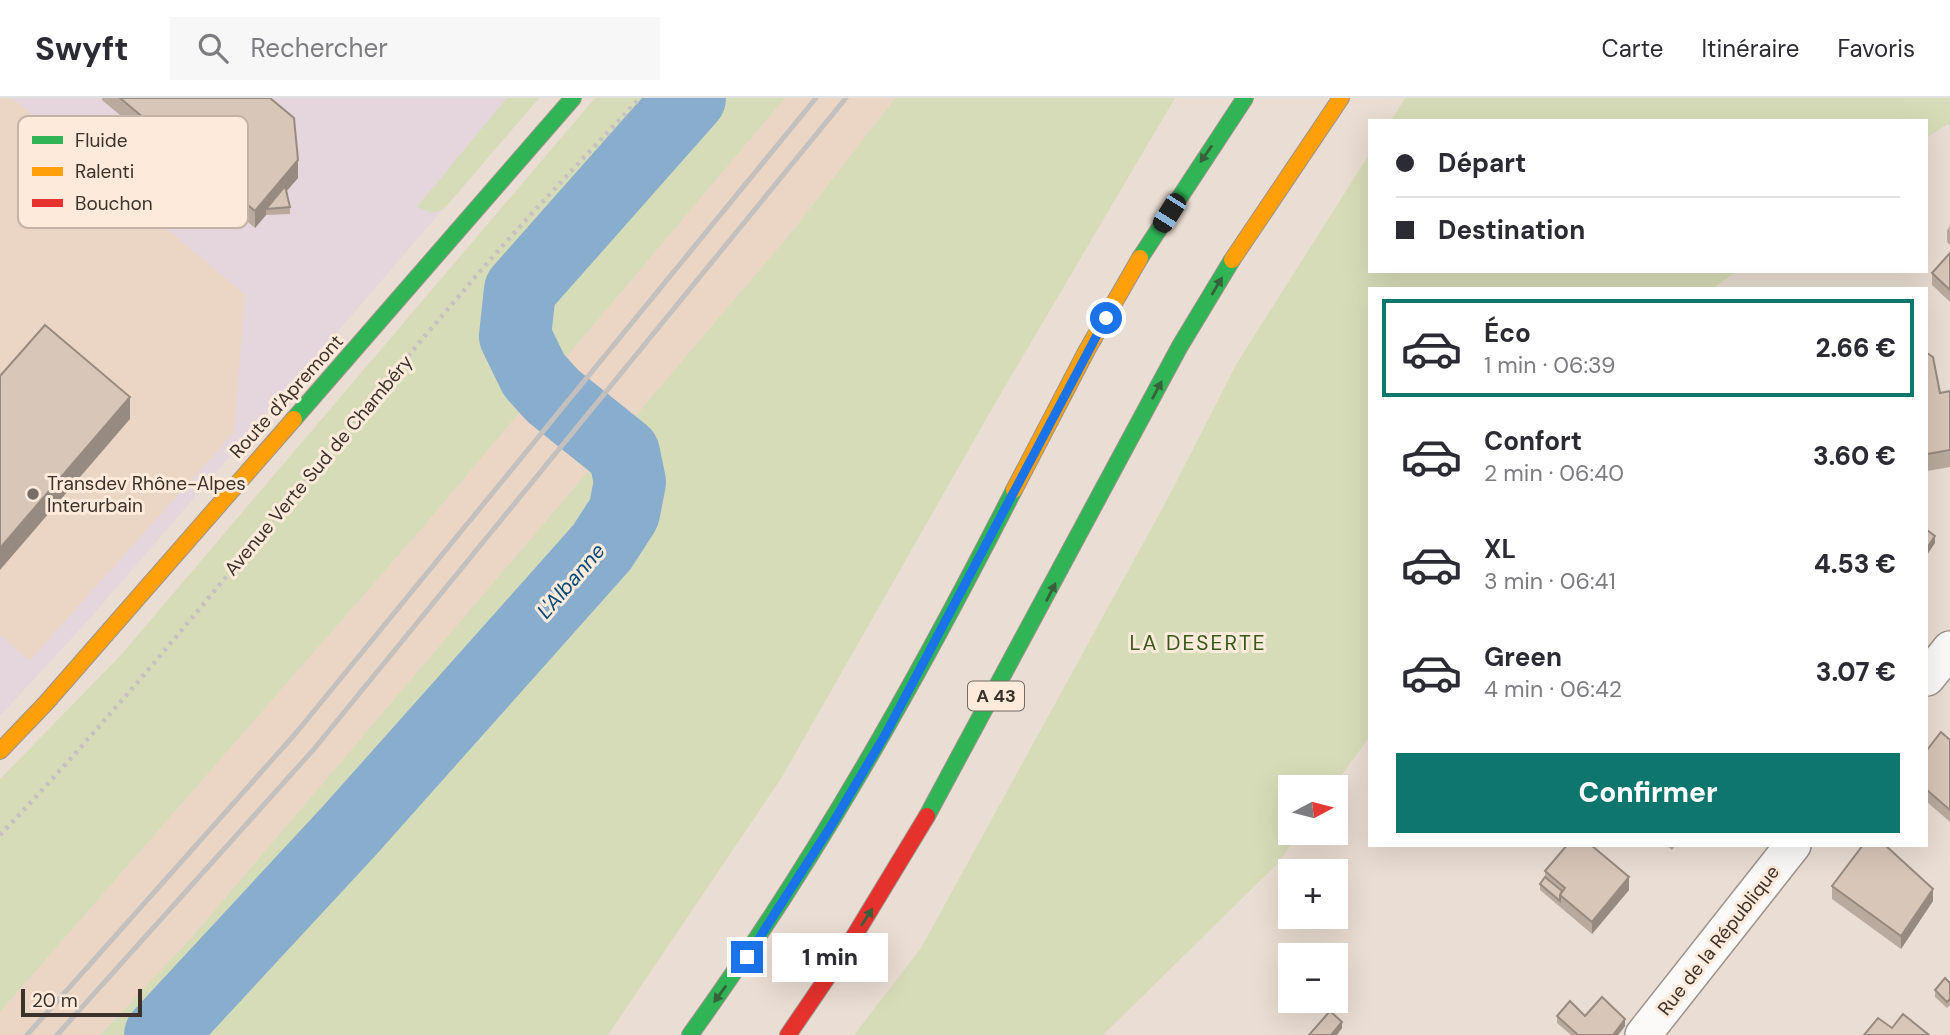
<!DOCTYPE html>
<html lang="fr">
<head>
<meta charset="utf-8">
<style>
	body { margin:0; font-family:"DM Sans",sans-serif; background:#f7f7f7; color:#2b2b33; height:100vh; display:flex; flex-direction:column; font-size:26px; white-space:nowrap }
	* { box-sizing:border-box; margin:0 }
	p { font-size:23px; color:#7c7c81 }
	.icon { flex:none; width:38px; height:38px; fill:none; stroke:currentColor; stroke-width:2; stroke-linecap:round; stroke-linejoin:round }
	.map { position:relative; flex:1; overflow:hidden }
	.panel { position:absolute; left:1368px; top:189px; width:560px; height:560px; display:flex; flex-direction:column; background:#fff; border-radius:0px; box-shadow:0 7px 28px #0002 }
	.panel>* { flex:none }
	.guide { position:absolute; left:1368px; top:21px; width:560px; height:154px; border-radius:0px; box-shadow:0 7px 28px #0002; display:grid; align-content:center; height:154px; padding:0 28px; background:#fff }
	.needle { width:46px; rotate:83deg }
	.buttons { position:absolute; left:1278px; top:677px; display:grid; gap:14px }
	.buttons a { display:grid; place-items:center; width:70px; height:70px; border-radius:0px; background:#fff; box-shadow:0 7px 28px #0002; font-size:35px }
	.scale { position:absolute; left:21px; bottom:18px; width:121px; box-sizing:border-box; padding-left:7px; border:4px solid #3c322b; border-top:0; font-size:19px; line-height:24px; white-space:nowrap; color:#3c322b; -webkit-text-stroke:5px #feeadb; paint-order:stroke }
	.end { position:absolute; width:32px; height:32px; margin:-16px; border:9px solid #1a73e8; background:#fff; box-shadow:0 0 0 4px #fff }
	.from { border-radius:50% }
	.bubble { position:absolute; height:49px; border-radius:0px; background:#fff; box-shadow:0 7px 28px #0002; font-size:23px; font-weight:800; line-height:49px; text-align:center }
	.car { position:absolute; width:21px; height:42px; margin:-21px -10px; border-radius:9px; box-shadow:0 0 5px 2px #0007; background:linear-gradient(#222 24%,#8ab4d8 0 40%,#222 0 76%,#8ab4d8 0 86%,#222 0) }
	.guide b { display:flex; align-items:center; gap:24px; height:66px; font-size:26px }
	.guide b+b { border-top:2px solid #e1e1e2 }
	.guide i { width:18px; height:18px; background:#2b2b33 }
	ul { padding:12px 0 0; list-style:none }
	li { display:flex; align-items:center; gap:21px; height:98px; margin:0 14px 10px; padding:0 14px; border:4px solid transparent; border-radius:0px }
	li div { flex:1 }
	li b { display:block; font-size:26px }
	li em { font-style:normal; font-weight:800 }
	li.selected { border-color:#0f766e }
	li>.icon { width:63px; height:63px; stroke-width:1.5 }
	.primary-button { display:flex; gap:14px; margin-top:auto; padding:14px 28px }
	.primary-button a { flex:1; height:80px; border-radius:0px; background:#0f766e; color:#fff; font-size:28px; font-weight:800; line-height:80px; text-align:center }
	header { display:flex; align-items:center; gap:42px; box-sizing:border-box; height:98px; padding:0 35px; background:#fff; border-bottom:2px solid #e1e1e2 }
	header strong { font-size:33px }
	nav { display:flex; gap:38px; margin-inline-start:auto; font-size:24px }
	.search { width:490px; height:63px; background:#f7f7f7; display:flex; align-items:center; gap:18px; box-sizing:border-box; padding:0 24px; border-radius:0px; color:#7c7c81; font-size:26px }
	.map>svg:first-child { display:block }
	.commercial { fill:#e4d6dc }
	.built { fill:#ebd5c4 }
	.green { fill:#d7dcb8 }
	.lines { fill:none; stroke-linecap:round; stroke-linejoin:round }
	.stream { stroke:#89adcd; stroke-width:12 }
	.river { stroke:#89adcd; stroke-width:72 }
	.street-casing { stroke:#9d938c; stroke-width:38 }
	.fast-casing { stroke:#9d938c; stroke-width:18 }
	.slow-casing { stroke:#9d938c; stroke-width:18 }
	.jam-casing { stroke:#9d938c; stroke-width:18 }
	.path { stroke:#c7c2bf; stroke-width:4.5; stroke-dasharray:3.5 5; stroke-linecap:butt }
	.street { stroke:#fcfaf8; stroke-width:35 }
	.fast { stroke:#30b455; stroke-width:16 }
	.slow { stroke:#ff9f0a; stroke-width:16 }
	.jam { stroke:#e5322d; stroke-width:16 }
	.rail { stroke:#c4c0be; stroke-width:5 }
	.wall { fill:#baaa9e }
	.shaded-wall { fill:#978b81 }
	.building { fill:#d8c6b8; stroke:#978b81; stroke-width:2 }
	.oneway { fill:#38603a }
	.route { stroke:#1a73e8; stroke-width:9 }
	.poi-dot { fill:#796e66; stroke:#feeadb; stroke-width:2.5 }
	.labels { text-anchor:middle; stroke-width:6; stroke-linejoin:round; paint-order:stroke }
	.shield { fill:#feeadb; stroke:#766960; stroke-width:2 }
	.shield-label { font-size:18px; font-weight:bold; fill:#3c322b }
	.street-label { font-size:19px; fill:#3c322b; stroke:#feeadb }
	.poi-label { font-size:19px; fill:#3c322b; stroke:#feeadb; text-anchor:start }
	.water-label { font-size:21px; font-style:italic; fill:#024a79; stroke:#feeadb }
	.neighbourhood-label { font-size:21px; letter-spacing:2px; fill:#355819; stroke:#feeadb }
	.key { fill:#feeadb; stroke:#c4b3a6; stroke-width:2 }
	.key-label { font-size:19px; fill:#3c322b }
</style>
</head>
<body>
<header>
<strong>Swyft</strong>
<div class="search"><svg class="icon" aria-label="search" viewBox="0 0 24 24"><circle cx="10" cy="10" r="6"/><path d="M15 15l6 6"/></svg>Rechercher</div>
<nav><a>Carte</a><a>Itinéraire</a><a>Favoris</a></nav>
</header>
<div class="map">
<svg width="1950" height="937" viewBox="0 0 1950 937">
	<rect width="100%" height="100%" fill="#eaddd3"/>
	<path class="commercial" d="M0,0h539l-446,517 -93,101z"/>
	<g class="built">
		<path d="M0,0h12l233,197 -11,137 -204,228 -30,-25z"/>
		<path d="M785,0h110l-105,136 -599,704 -91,97h-100v-23l423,-485z"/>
	</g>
	<g class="green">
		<path d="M507,0h32l-95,111 -12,4 -15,-6z"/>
		<path d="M595,0h190l-362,429 -423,485v-233l120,-123z"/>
		<path d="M895,0h280l-182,309 -211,370 -174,258h-508l91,-97 599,-704z"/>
		<path d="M1405,0h545v28l-3,-2 -20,14v-17h-536z"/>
		<path d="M1370,55v118h367l-25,18h-342v447l-37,51 -43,1v45h10l-23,31 -174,171h-249l67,-87 247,-450 69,-135z"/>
	</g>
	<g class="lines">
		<path class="stream" d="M168,928l4,9"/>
		<path class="river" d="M160,937l190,-205 252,-283 22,-34 6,-31 -6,-29 -71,-57 -19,-21 -19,-39 5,-46 170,-192"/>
		<defs>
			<g id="street">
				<path d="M1927,580l23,-29"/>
				<path d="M1643,937l150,-190"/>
			</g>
			<g id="fast">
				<path d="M1140,160l105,-160"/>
				<path d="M294,321l279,-321"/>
				<path d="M927,718l253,-470 52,-86"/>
				<path d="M690,937c126,-175 226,-353 324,-545"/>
			</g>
			<g id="slow">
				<path d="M1232,162l109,-162"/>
				<path d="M1014,392l73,-140 53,-92"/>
				<path d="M0,653l46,-48 248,-284"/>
			</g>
			<path id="jam" d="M788,937l56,-82 83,-137"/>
		</defs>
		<use href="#street" class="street-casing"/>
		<use href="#fast" class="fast-casing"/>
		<use href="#slow" class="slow-casing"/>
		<use href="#jam" class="jam-casing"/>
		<path class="path" d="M0,737c165,-173 309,-365 465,-546 56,-66 116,-128 175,-191"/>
		<use href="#street" class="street"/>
		<use href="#fast" class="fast"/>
		<use href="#slow" class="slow"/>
		<use href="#jam" class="jam"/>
		<g class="rail">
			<path d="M27,937l269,-302 520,-635"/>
			<path d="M57,937l257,-286 532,-651"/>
		</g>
	</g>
	<g class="wall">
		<path d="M102,0h168l28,80 -12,13 4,16v7l-24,1 -11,13 -153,-128z"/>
		<path d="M1950,128v19l-3,-3v-12z"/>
		<path d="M1950,155v49l-18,-17v-12z"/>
		<path d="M1927,255l13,40 10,-2v76l-23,4z"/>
		<path d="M1950,642v82l-23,-20v-52z"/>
		<path d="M1666,747h10l-4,5z"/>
		<path d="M1545,773l84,19 -37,44 -52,-44v-6l5,-7z"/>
		<path d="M1832,788l101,15 -32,48 -69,-50z"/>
		<path d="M1950,885v22l-3,3 -12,-11v-7z"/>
		<path d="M1557,918h28l40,10 -7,9h-47l-14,-12z"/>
	</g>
	<g class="shaded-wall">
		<path d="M298,62v18l-26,30 -6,1v6l-11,13v-17z"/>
		<path d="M130,299v22l-130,151v-22z"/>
		<path d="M1935,438v7l-8,12v-7z"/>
		<path d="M1629,779v13l-37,44v-12z"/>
		<path d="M1933,791v12l-32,48v-13z"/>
		<path d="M1625,921v7l-7,9h-5z"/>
		<path d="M1342,924v6l-5,7h-6z"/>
	</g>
	<g class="building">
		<path d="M120,0h150l24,20 4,42 -43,51z"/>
		<path d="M285,88l5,21 -24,2z"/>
		<path d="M1950,155v37l-18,-17z"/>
		<path d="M45,227l85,72 -130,151v-172z"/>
		<path d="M1927,255l6,4 7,36 10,-2v59l-23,4z"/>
		<path d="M1927,432l8,6 -8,12z"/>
		<path d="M1941,634l9,8v70l-23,-20v-40z"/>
		<path d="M1567,747h24l38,32 -37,45 -32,-27 5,-7 -20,-17z"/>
		<path d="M1863,747h22l48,44 -32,47 -69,-50z"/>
		<path d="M1545,779l17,14 -2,4v6l-20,-17z"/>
		<path d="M1945,880l5,5v16l-3,3 -12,-12z"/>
		<path d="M1602,899l23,22 -12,16h-35l-21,-19 13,-15 15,15z"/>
		<path d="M1330,913l12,11 -11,13h-22z"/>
		<path d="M1903,916l26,21h-65l14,-17 14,10z"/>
	</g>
	<defs><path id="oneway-solid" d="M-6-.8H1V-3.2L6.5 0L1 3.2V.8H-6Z" transform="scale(1.75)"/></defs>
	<g class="oneway">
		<use href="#oneway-solid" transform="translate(1206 56) rotate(125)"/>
		<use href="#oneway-solid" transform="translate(1217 188) rotate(-59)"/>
		<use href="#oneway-solid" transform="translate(1157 292) rotate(-62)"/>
		<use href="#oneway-solid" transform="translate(1051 494) rotate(-63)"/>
		<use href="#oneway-solid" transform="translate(867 819) rotate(-57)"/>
		<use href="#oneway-solid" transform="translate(720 896) rotate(126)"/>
	</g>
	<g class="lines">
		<path class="route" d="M747,859l84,-131 54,-91 221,-417"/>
	</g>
	<circle class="poi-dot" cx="33" cy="396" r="7"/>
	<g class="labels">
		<rect class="shield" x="968" y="583.5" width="56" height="29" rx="5"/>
		<g class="shield-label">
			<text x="996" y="604">A 43</text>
		</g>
		<g class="street-label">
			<text transform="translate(286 298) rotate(-48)" y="7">Route d'Apremont</text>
			<text transform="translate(318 367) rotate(-50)" y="7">Avenue Verte Sud de Chambéry</text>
			<text transform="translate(1718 842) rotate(-52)" y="7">Rue de la République</text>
		</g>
		<g class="poi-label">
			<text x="47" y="392">Transdev Rhône-Alpes<tspan x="47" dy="22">Interurbain</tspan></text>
		</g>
		<g class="water-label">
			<text transform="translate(571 483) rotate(-49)" y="7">L'Albanne</text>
		</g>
		<g class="neighbourhood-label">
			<text x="1198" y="552">LA DESERTE</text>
		</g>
	</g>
	<rect x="18" y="18" width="230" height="112" rx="10" class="key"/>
	<rect x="32" y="38" width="31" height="8" fill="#30b455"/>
	<rect x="32" y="69" width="31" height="9" fill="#ff9f0a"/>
	<rect x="32" y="101" width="31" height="8" fill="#e5322d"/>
	<g class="key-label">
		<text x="75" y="49">Fluide</text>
		<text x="75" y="80">Ralenti</text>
		<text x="75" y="112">Bouchon</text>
	</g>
</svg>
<div class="buttons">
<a><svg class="needle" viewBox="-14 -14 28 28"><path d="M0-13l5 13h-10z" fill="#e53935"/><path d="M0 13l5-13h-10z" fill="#7c7c81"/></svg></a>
<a>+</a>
<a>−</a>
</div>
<div class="scale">20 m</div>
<i class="end from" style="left:1106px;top:220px"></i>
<i class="end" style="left:747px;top:859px"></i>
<div class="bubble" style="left:772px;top:835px;width:116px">1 min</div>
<i class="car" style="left:1169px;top:115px;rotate:212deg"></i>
<div class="guide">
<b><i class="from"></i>Départ</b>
<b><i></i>Destination</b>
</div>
<section class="panel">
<ul>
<li class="selected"><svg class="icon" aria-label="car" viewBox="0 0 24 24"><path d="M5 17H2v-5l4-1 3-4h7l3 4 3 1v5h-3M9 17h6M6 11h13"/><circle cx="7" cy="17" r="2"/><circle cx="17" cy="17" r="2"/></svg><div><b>Éco</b><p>1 min · 06:39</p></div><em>2.66 €</em></li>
<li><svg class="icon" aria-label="car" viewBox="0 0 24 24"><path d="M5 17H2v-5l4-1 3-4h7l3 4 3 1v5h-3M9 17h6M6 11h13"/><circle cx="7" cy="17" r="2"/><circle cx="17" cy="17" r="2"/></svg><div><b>Confort</b><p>2 min · 06:40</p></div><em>3.60 €</em></li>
<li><svg class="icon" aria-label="car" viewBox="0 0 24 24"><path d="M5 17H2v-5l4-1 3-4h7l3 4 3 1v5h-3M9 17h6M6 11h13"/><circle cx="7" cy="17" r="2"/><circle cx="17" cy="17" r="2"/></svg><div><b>XL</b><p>3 min · 06:41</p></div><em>4.53 €</em></li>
<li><svg class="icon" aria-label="car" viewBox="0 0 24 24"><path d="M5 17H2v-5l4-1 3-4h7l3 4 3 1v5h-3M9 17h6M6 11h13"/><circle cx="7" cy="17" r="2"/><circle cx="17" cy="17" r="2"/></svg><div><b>Green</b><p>4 min · 06:42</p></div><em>3.07 €</em></li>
</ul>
<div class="primary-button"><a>Confirmer</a></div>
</section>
</div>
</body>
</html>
